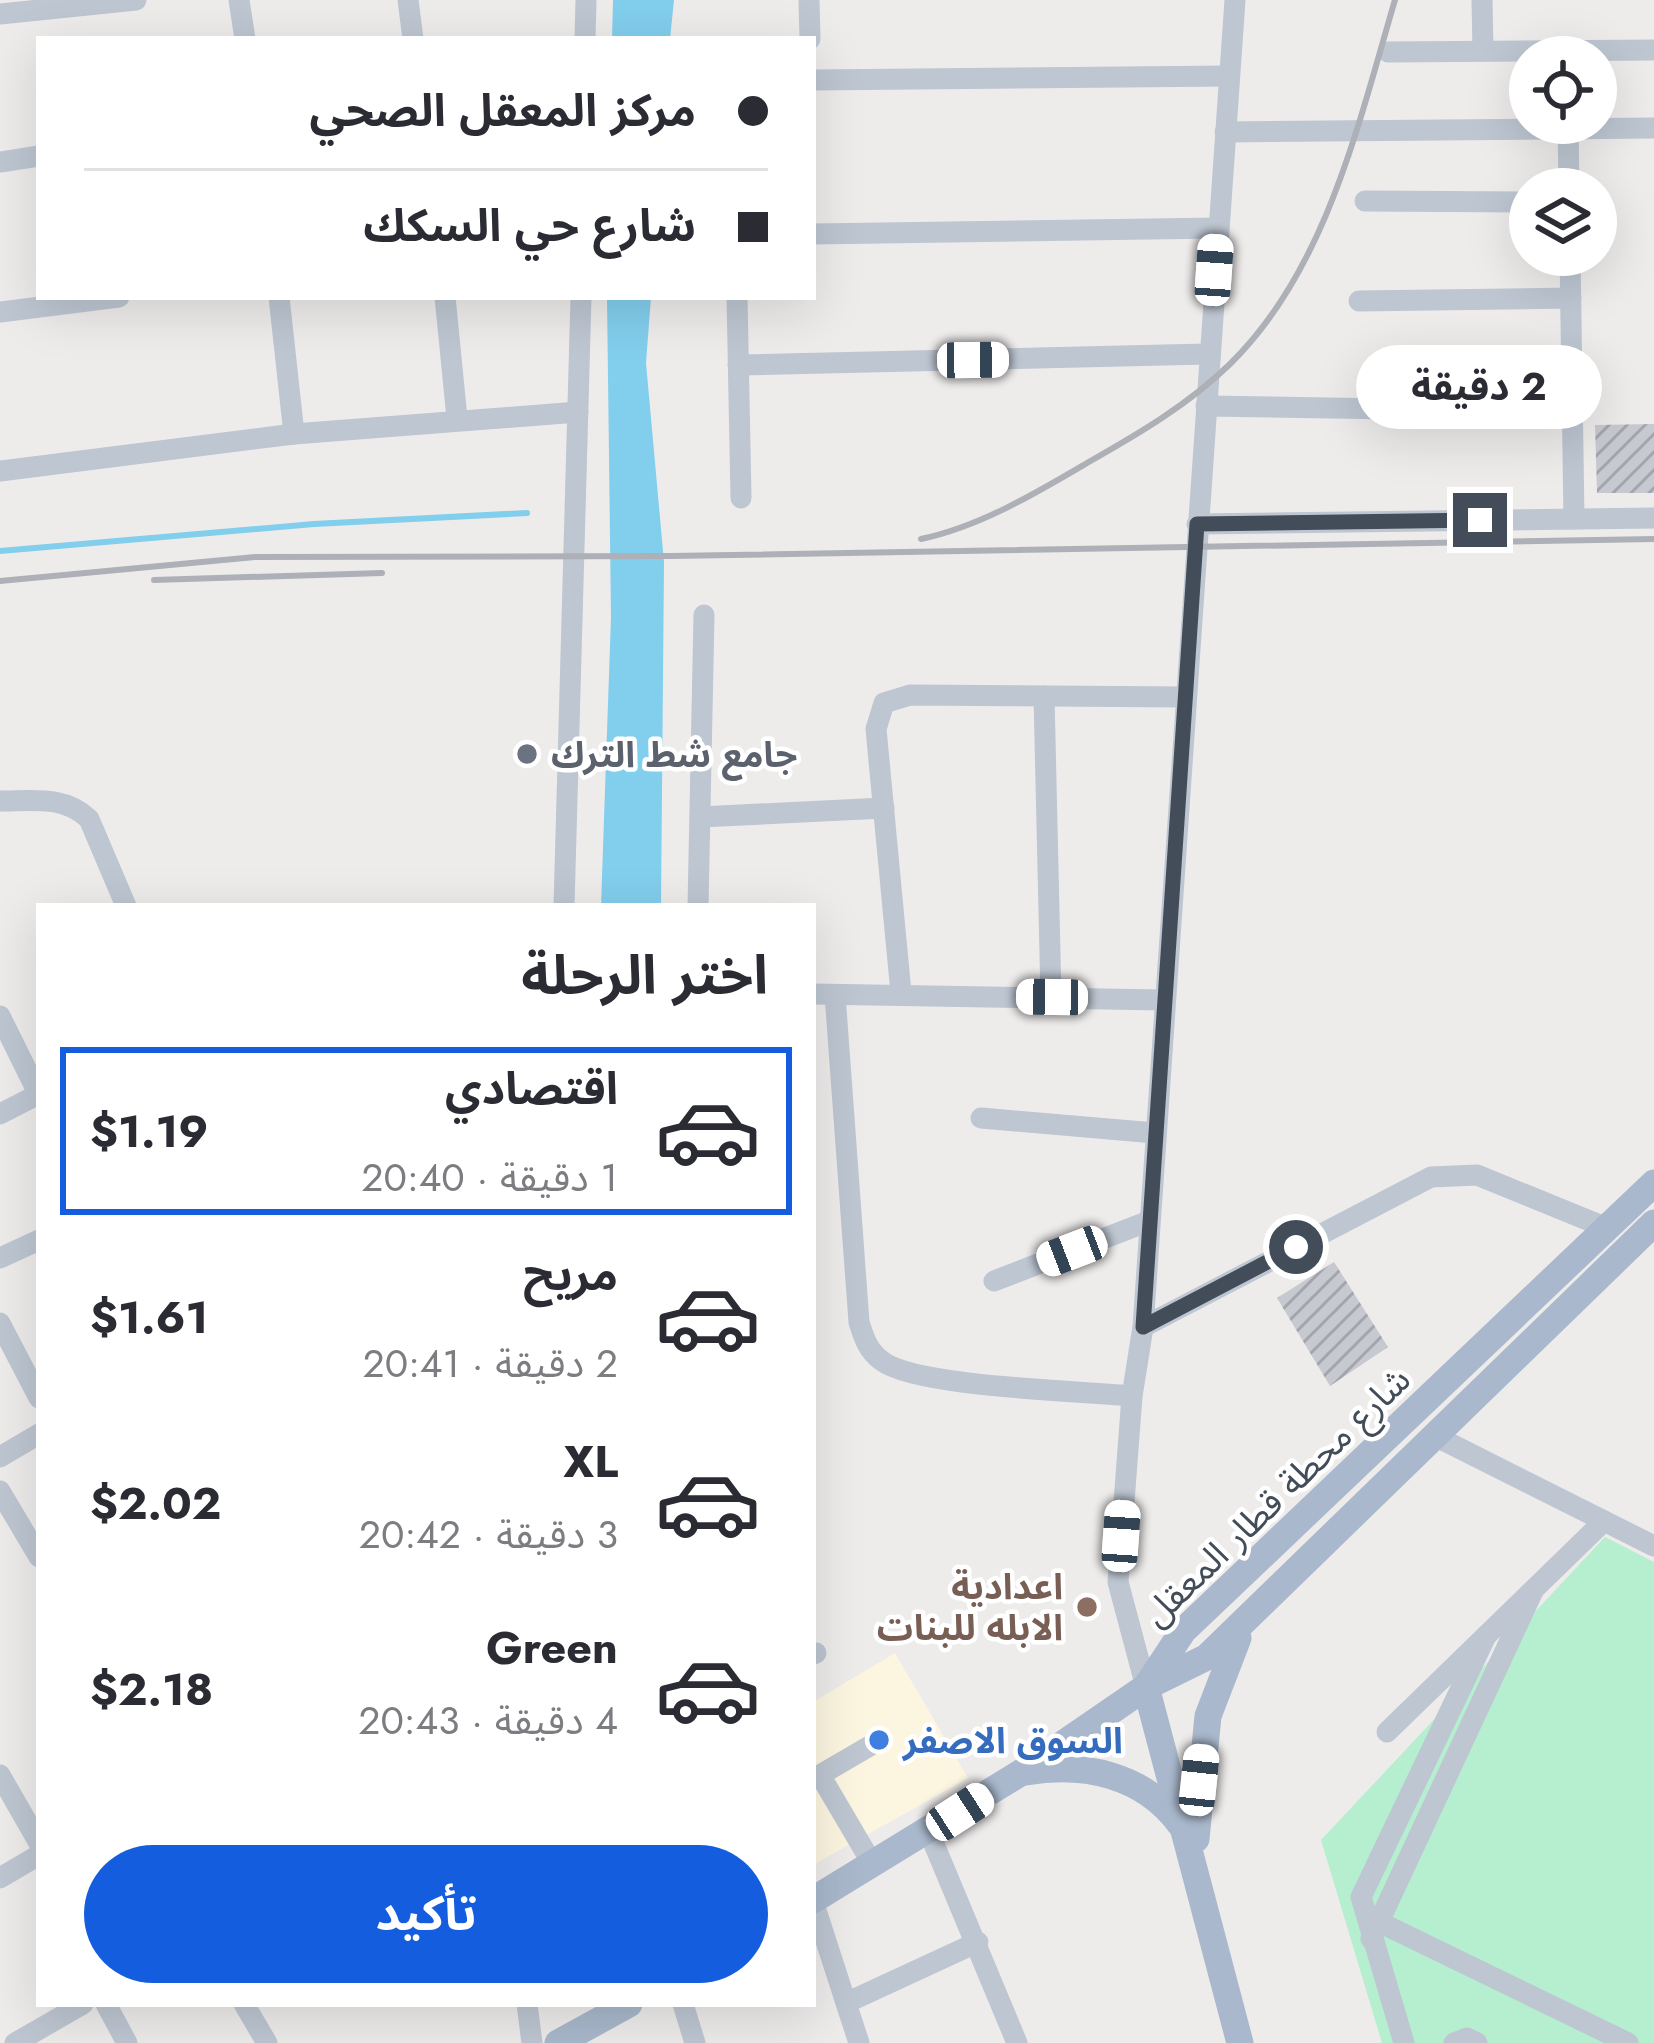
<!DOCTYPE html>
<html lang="ar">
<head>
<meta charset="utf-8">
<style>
	body { margin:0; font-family:Jost,"Noto Sans Arabic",sans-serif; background:#f7f7f7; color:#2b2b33; direction:rtl; height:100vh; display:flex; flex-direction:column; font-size:45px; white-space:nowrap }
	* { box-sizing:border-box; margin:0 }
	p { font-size:39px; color:#7c7c81 }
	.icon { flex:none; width:66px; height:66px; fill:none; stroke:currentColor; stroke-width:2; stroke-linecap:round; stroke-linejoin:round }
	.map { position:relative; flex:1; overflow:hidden; direction:ltr }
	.details { position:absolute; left:36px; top:903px; width:780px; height:1104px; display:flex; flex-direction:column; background:#fff; border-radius:0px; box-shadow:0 12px 48px #0002; direction:rtl }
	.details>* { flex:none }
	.banner { position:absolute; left:36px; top:36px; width:780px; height:264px; border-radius:0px; box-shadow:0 12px 48px #0002; direction:rtl; display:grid; align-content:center; height:264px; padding:0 48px; background:#fff }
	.controls { position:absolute; left:1509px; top:36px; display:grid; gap:24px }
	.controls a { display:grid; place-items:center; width:108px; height:108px; border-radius:50%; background:#fff; box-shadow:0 12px 48px #0002; font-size:60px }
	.end { position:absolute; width:54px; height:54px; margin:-27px; border:15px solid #434d59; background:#fff; box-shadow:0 0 0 6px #fff }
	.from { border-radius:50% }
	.bubble { position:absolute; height:84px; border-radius:42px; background:#fff; box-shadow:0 12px 48px #0002; font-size:39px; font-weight:700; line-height:84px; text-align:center; direction:rtl }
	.car { position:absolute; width:36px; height:72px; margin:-36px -18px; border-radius:15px; box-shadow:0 0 9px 3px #0007; background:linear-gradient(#fff 24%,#345 0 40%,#fff 0 76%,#345 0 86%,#fff 0) }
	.banner b { display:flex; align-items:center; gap:42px; height:114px; font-size:45px }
	.banner b+b { border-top:3px solid #e1e1e2 }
	.banner i { width:30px; height:30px; background:#2b2b33 }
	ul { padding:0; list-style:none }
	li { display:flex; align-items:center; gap:36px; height:168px; margin:0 24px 18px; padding:0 24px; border:6px solid transparent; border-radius:0px }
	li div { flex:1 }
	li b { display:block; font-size:45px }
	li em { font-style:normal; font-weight:700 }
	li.selected { border-color:#145dde }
	li>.icon { width:108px; height:108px; stroke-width:1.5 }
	h2 { padding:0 48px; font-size:54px; line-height:144px }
	.primary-button { display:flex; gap:24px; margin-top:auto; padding:24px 48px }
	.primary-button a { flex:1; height:138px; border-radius:72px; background:#145dde; color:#fff; font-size:48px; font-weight:700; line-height:138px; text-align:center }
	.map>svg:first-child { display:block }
	.commercial { fill:#fcf6e1 }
	.garden { fill:#b6efd0 }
	.water { fill:#82ceed }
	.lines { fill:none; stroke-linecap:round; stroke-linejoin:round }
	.stream { stroke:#82ceed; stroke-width:6 }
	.building { fill:url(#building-hatch) }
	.minor { stroke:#bdc6d1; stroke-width:21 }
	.major { stroke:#a9b8cc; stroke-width:27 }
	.rail { stroke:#adb0b6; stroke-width:6 }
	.route { stroke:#434d59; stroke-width:15 }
	.worship-dot { fill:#6b7280; stroke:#fff; stroke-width:4.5 }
	.education-dot { fill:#8d6e63; stroke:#fff; stroke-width:4.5 }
	.shop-dot { fill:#3f7fe0; stroke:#fff; stroke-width:4.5 }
	.labels { text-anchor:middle; stroke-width:9; stroke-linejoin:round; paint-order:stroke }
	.worship-label { font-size:36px; font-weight:bold; fill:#5b616d; stroke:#fff; text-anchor:start }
	.street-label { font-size:36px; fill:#434d59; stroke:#fff }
	.education-label { font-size:36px; font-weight:bold; fill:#785e54; stroke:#fff; text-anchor:end }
	.shop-label { font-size:36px; font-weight:bold; fill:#366cbe; stroke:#fff; text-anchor:start }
</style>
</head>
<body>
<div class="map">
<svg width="1654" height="2043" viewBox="0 0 1654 2043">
	<defs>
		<pattern id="building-hatch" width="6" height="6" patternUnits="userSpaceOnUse" patternTransform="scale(3)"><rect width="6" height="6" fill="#c7c9d1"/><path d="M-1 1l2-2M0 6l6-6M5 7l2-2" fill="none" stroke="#a3a5ad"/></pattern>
	</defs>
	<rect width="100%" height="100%" fill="#eeebeb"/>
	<path class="commercial" d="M895,1653l73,125 -155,87v-163z"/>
	<path class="garden" d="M1605,1537l49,25v481h-272l-61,-203z"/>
	<g class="water">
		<path d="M613,0h61l-4,39h-58z"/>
		<path d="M607,297h44l-5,66 18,199 -3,344h-60l10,-289z"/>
	</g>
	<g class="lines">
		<path class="stream" d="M0,551l314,-27 213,-11"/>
	</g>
	<g class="building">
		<path d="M1654,424v69h-57l-2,-68z"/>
		<path d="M1334,1262l54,85 -58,39 -53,-88z"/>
	</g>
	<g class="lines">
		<g class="minor">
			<path d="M239,0l6,39"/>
			<path d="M408,0l5,39"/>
			<path d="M809,0l1,39"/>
			<path d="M1482,0l1,51"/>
			<path d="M0,14l136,-14"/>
			<path d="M585,39l1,-39"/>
			<path d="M1388,52l266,-2"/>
			<path d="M813,80l415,-4"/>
			<path d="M1568,123l1,66"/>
			<path d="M1225,132l429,-4"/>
			<path d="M0,162l39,-6"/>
			<path d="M1365,201l165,1"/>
			<path d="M813,234l404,-6"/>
			<path d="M1570,255l4,264"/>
			<path d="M279,297l15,137"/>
			<path d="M445,297l12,121"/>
			<path d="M737,297l4,201"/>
			<path d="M1359,301l212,-3"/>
			<path d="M0,312l119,-15"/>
			<path d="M738,365l469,-11"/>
			<path d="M1206,406l366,6"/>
			<path d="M0,471l294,-37 284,-22"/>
			<path d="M1197,524l457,-6"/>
			<path d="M1044,696l7,301"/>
			<path d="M0,801c32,0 64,-6 89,18l37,87"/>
			<path d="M700,817l184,-9"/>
			<path d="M564,906l17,-609"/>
			<path d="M698,906l6,-291"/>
			<path d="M901,993l-25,-264 8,-26 26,-8 274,2"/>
			<path d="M813,994l350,6"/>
			<path d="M835,995l24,327c5,16 9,29 23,39 34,26 199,30 250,35"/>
			<path d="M0,1016l39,79"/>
			<path d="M0,1114l39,-20"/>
			<path d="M981,1118l174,15"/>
			<path d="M0,1258l39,-18"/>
			<path d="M994,1281l155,-60"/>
			<path d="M0,1323l39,75"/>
			<path d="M1143,1327l288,-150 46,-2 130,53"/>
			<path d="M1437,1437l217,109"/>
			<path d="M0,1457l39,-23"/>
			<path d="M0,1491l39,66"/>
			<path d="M813,1654l3,-1"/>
			<path d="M1146,1687l-28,-105 14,-186 11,-69 92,-1327"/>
			<path d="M1387,1732l217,-211"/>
			<path d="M0,1775l39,68"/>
			<path d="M820,1775l53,90"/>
			<path d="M813,1779l67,-39"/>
			<path d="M929,1832l88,211"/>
			<path d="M0,1878l39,-23"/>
			<path d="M813,1901l46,142"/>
			<path d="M1379,1922l249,121"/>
			<path d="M1371,1939l163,-350"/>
			<path d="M846,2003l132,-61"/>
			<path d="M106,2004l21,39"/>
			<path d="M244,2004l23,39"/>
			<path d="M527,2004l5,39"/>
			<path d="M683,2004l12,39"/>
			<path d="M15,2043l68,-39"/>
			<path d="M1404,2043l-43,-146 125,-261"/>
			<path d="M1454,2043l13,-5 10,5"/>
		</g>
		<g class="major">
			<path d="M1146,1687l37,-56 471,-448"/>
			<path d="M1146,1687l94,356"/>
			<path d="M1026,1772c58,-10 118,3 154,52"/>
			<path d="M1196,1839l12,-123 30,-78"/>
			<path d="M813,1900l209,-128 124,-85 61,-30 447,-434"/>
			<path d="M558,2043l71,-39"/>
		</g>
		<g class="rail">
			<path d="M921,539c58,-12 115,-46 166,-76 51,-29 101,-58 143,-99 96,-94 128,-239 165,-364"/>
			<path d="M154,580l228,-7"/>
			<path d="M0,581l255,-24 415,-1 984,-17"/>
		</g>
	</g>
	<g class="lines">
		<path class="route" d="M1296,1247l-153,80 54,-803 283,-4"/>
	</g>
	<circle class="worship-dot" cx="527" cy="754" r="12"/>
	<circle class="education-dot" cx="1087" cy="1607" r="12"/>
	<circle class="shop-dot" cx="879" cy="1740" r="12"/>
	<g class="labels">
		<g class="worship-label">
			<text x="551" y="767">جامع شط الترك</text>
		</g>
		<g class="street-label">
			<text transform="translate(1276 1496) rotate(-44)" y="13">شارع محطة قطار المعقل</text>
		</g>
		<g class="education-label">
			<text x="1063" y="1599">اعدادية<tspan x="1063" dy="41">الابله للبنات</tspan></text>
		</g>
		<g class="shop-label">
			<text x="903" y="1753">السوق الاصفر</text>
		</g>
	</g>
</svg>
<div class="controls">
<a><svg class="icon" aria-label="locate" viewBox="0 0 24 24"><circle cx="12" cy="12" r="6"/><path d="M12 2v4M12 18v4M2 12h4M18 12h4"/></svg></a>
<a><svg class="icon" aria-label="layers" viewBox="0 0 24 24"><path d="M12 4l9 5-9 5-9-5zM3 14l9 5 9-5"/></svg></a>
</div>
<i class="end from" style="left:1296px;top:1247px"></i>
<i class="end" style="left:1480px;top:520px"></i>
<div class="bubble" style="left:1356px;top:345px;width:246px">2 دقيقة</div>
<i class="car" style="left:1214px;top:270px;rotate:4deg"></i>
<i class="car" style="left:973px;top:360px;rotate:89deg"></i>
<i class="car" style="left:1052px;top:997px;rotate:271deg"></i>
<i class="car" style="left:1072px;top:1251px;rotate:249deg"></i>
<i class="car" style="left:1121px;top:1536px;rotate:4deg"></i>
<i class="car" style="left:1199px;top:1780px;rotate:6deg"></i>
<i class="car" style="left:960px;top:1812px;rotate:57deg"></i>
<div class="banner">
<b><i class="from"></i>مركز المعقل الصحي</b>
<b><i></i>شارع حي السكك</b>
</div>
<section class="details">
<h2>اختر الرحلة</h2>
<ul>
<li class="selected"><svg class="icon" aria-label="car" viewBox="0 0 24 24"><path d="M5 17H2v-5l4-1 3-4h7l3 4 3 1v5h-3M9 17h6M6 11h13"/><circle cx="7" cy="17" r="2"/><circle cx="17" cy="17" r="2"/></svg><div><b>اقتصادي</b><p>1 دقيقة · 20:40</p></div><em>$1.19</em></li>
<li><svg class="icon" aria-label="car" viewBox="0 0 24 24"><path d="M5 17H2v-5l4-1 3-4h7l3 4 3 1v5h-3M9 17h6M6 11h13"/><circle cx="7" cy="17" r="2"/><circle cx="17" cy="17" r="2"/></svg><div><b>مريح</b><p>2 دقيقة · 20:41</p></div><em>$1.61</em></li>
<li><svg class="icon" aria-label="car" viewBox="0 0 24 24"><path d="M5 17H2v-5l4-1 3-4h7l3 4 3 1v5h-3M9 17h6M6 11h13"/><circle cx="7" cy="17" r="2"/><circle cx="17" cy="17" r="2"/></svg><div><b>XL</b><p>3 دقيقة · 20:42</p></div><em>$2.02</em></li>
<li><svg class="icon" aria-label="car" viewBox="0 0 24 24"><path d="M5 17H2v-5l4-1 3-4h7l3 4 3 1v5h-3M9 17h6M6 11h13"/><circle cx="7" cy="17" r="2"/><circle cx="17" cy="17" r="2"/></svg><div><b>Green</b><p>4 دقيقة · 20:43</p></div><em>$2.18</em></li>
</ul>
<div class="primary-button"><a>تأكيد</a></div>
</section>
</div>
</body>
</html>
